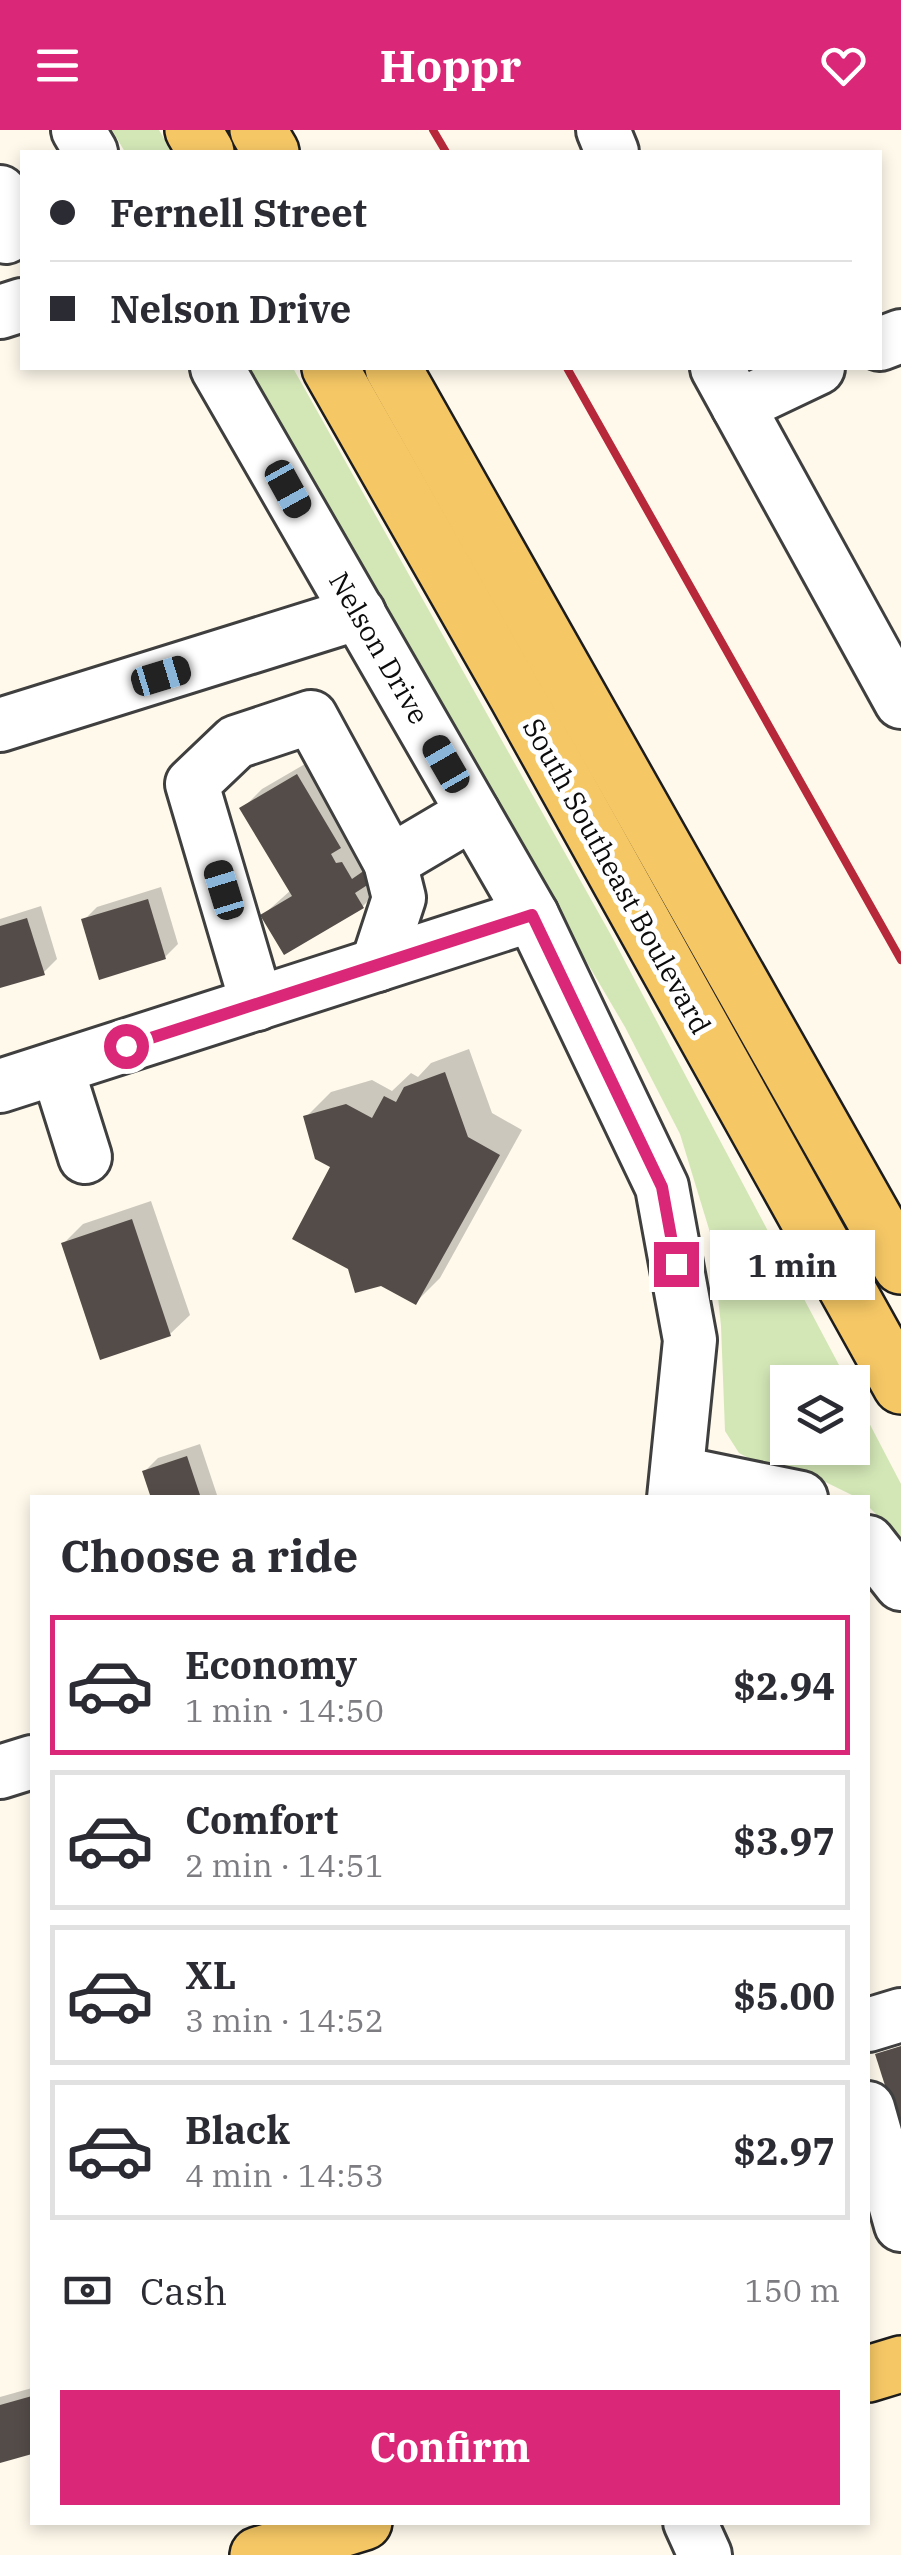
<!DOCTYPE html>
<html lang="en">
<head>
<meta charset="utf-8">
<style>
	body { margin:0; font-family:"IBM Plex Serif",serif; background:#f7f7f7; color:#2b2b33; height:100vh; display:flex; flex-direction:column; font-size:38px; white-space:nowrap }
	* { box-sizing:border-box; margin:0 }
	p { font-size:32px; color:#7c7c81 }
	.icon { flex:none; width:55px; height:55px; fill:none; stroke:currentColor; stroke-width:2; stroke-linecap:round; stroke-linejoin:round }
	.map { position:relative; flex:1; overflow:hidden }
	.details { position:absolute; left:30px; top:1365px; width:840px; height:1030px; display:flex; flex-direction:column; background:#fff; border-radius:0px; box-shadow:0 5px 15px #0003 }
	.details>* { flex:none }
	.hud { position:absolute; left:20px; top:20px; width:862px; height:220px; border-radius:0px; box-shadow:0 5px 15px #0003; display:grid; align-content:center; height:220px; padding:0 30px; background:#fff }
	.tools { position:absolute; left:770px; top:1235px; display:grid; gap:20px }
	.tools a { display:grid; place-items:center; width:100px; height:100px; border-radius:0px; background:#fff; box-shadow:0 5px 15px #0003; font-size:50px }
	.end { position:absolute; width:45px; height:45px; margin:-22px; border:12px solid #db2777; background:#fff; box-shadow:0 0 0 5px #fff }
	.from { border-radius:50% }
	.bubble { position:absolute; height:70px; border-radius:0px; background:#fff; box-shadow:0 5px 15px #0003; font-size:32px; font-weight:700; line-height:70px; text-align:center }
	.car { position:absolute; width:30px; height:60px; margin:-30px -15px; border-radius:12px; box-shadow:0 0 8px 2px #0007; background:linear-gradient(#222 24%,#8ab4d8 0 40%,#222 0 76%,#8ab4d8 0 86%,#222 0) }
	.hud b { display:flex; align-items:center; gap:35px; height:95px; font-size:38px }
	.hud b+b { border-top:2px solid #e1e1e2 }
	.hud i { width:25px; height:25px; background:#2b2b33 }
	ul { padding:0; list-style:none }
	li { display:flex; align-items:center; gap:30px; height:140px; margin:0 20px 15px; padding:0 10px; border:5px solid #e1e1e2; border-radius:0px }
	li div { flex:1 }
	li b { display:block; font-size:38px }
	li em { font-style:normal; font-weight:700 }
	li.current { border-color:#db2777 }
	li>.icon { width:90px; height:90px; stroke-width:1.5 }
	h2 { padding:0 30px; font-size:45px; line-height:120px }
	.pay { display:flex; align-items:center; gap:25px; height:110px; padding:0 30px; font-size:38px }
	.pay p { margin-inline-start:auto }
	.cta { display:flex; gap:20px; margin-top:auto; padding:20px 30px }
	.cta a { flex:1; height:115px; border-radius:0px; background:#db2777; color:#fff; font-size:40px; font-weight:700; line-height:115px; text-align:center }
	header { display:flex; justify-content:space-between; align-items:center; height:130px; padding:0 30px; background:#db2777; color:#fff; font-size:45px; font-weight:700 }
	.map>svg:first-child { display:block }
	.green { fill:#d3e7b6 }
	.shadow { fill:#0003 }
	.building { fill:#544c48 }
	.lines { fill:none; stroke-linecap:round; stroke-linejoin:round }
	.minor-casing { stroke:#3f3f3f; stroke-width:58 }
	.major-casing { stroke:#1d1d1d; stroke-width:60 }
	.minor { stroke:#fff; stroke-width:52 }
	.major { stroke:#f5c765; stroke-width:55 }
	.rail { stroke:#b7283a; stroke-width:8 }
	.route { stroke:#db2777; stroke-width:12 }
	.labels { text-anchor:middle; stroke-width:10; stroke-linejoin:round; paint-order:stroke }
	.street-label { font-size:28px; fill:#0c0c0c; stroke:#fff }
</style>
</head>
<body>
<header><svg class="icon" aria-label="menu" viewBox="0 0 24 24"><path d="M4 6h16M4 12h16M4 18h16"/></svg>Hoppr<svg class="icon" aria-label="heart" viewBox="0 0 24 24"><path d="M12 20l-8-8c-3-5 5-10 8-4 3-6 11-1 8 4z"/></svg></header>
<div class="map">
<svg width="901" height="2425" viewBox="0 0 901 2425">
	<rect width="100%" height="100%" fill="#fef9eb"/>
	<g class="green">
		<path d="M112,0h47l13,22h-47z"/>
		<path d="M249,238h44l318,567 237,447h-60v66h64l1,-56 48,92v56l-33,-34v-8l-12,-1 -53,-26 -45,-8 -19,-10 -14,-22 -4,-105 -9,-87 -32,-105 -55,-107 -123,-209z"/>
	</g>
	<g class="shadow">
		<path d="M317,627l65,130 -19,19 -100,9 28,-25 -49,-81 20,-20z"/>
		<path d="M161,757l17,57 -13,13 -81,-37 13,-13z"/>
		<path d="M41,776l16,53 -14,14 -43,13v-67z"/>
		<path d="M469,919l23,64 30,17 -82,148 -24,24 -110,-185 25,-25 41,-12 20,11 19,-18 7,4 13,-14z"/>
		<path d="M151,1071l39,114 -20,19 -106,-91 19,-19z"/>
		<path d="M200,1314l18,54h-65l-8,-27 13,-13z"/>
		<path d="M32,2258v63l-32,9v-63z"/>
	</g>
	<g class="building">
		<path d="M297,644l44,74 -10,6 5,9 6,-1 10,17 13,-9 7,12 -17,11 9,15 -80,47 -24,-40 32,-19 -53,-88z"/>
		<path d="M148,769l18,60 -67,21 -18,-61z"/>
		<path d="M27,788l18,57 -45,13v-62z"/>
		<path d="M445,942l23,65 32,18 -84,150 -35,-19 -26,7 -7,-24 -56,-30 38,-72 -15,-8 -12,-43 43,-12 26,14 12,-22 12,6 8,-15z"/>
		<path d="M132,1089l39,117 -71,24 -39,-117z"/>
		<path d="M187,1326l14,42h-50l-9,-27z"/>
		<path d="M901,1916v87h-1l-25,-79z"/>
		<path d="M32,2266v58l-32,9v-58z"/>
	</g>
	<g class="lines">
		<defs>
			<g id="minor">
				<path d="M78,0l13,22"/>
				<path d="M603,0l9,22"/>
				<path d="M0,62l6,45"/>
				<path d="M0,182l22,-7"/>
				<path d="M880,214l21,-8"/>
				<path d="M217,238l315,547 130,272 28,153 -16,158"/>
				<path d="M717,238l184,334"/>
				<path d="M738,276l80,-38"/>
				<path d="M0,595l359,-112"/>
				<path d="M390,732l83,-49"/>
				<path d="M257,874l-65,-220 44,-42 75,-25 79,145 9,36 -22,67"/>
				<path d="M57,938l28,89"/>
				<path d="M0,956l532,-171"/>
				<path d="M679,1343l122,25"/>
				<path d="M868,1412l33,42"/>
				<path d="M0,1642l32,-10"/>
				<path d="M868,1895l33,-10"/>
				<path d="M868,1978l33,117"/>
				<path d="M690,2392l15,33"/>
			</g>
			<g id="major">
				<path d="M193,0l13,22"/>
				<path d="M258,0l13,22"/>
				<path d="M330,238l187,328 384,690"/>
				<path d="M393,238l508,898"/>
				<path d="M868,2244l33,-10"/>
				<path d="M258,2425l106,-33"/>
			</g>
		</defs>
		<use href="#minor" class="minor-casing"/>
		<use href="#major" class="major-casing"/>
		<use href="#minor" class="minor"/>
		<use href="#major" class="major"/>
		<g class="rail">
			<path d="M433,0l13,22"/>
			<path d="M567,238l334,592"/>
		</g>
	</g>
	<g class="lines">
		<path class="route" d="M126,916l406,-131 130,272 14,77"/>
	</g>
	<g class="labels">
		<g class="street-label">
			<text transform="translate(379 518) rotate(60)" y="10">Nelson Drive</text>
			<text transform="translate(617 746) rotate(61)" y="10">South Southeast Boulevard</text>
		</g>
	</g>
</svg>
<div class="tools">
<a><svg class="icon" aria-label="layers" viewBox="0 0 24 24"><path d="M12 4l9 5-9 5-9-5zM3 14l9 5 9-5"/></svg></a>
</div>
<i class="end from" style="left:126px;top:916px"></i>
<i class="end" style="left:676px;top:1134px"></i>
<div class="bubble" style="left:710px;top:1100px;width:165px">1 min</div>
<i class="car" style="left:288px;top:359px;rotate:151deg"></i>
<i class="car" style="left:161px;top:546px;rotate:73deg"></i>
<i class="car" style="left:446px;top:634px;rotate:330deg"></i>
<i class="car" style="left:224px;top:760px;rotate:343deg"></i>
<div class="hud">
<b><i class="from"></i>Fernell Street</b>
<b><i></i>Nelson Drive</b>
</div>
<section class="details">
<h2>Choose a ride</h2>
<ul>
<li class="current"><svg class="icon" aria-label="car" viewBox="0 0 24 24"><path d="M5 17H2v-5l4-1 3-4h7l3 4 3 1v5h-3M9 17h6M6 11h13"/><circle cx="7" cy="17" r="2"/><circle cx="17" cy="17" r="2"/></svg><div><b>Economy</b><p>1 min · 14:50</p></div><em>$2.94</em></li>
<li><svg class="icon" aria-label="car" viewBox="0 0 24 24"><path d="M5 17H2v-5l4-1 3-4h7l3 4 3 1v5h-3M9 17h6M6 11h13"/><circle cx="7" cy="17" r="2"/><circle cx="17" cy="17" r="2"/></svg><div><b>Comfort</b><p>2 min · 14:51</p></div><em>$3.97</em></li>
<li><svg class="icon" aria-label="car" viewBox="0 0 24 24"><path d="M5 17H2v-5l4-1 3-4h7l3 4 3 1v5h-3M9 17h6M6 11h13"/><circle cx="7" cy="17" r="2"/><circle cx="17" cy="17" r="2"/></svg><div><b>XL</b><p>3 min · 14:52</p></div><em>$5.00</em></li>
<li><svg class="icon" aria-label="car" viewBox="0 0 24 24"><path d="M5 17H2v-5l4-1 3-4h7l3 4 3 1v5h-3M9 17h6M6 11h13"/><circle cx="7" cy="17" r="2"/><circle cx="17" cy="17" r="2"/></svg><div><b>Black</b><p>4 min · 14:53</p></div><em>$2.97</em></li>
</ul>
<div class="pay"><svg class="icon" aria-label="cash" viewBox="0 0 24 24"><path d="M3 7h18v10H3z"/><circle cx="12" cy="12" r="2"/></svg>Cash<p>150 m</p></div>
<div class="cta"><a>Confirm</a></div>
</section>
</div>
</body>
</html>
